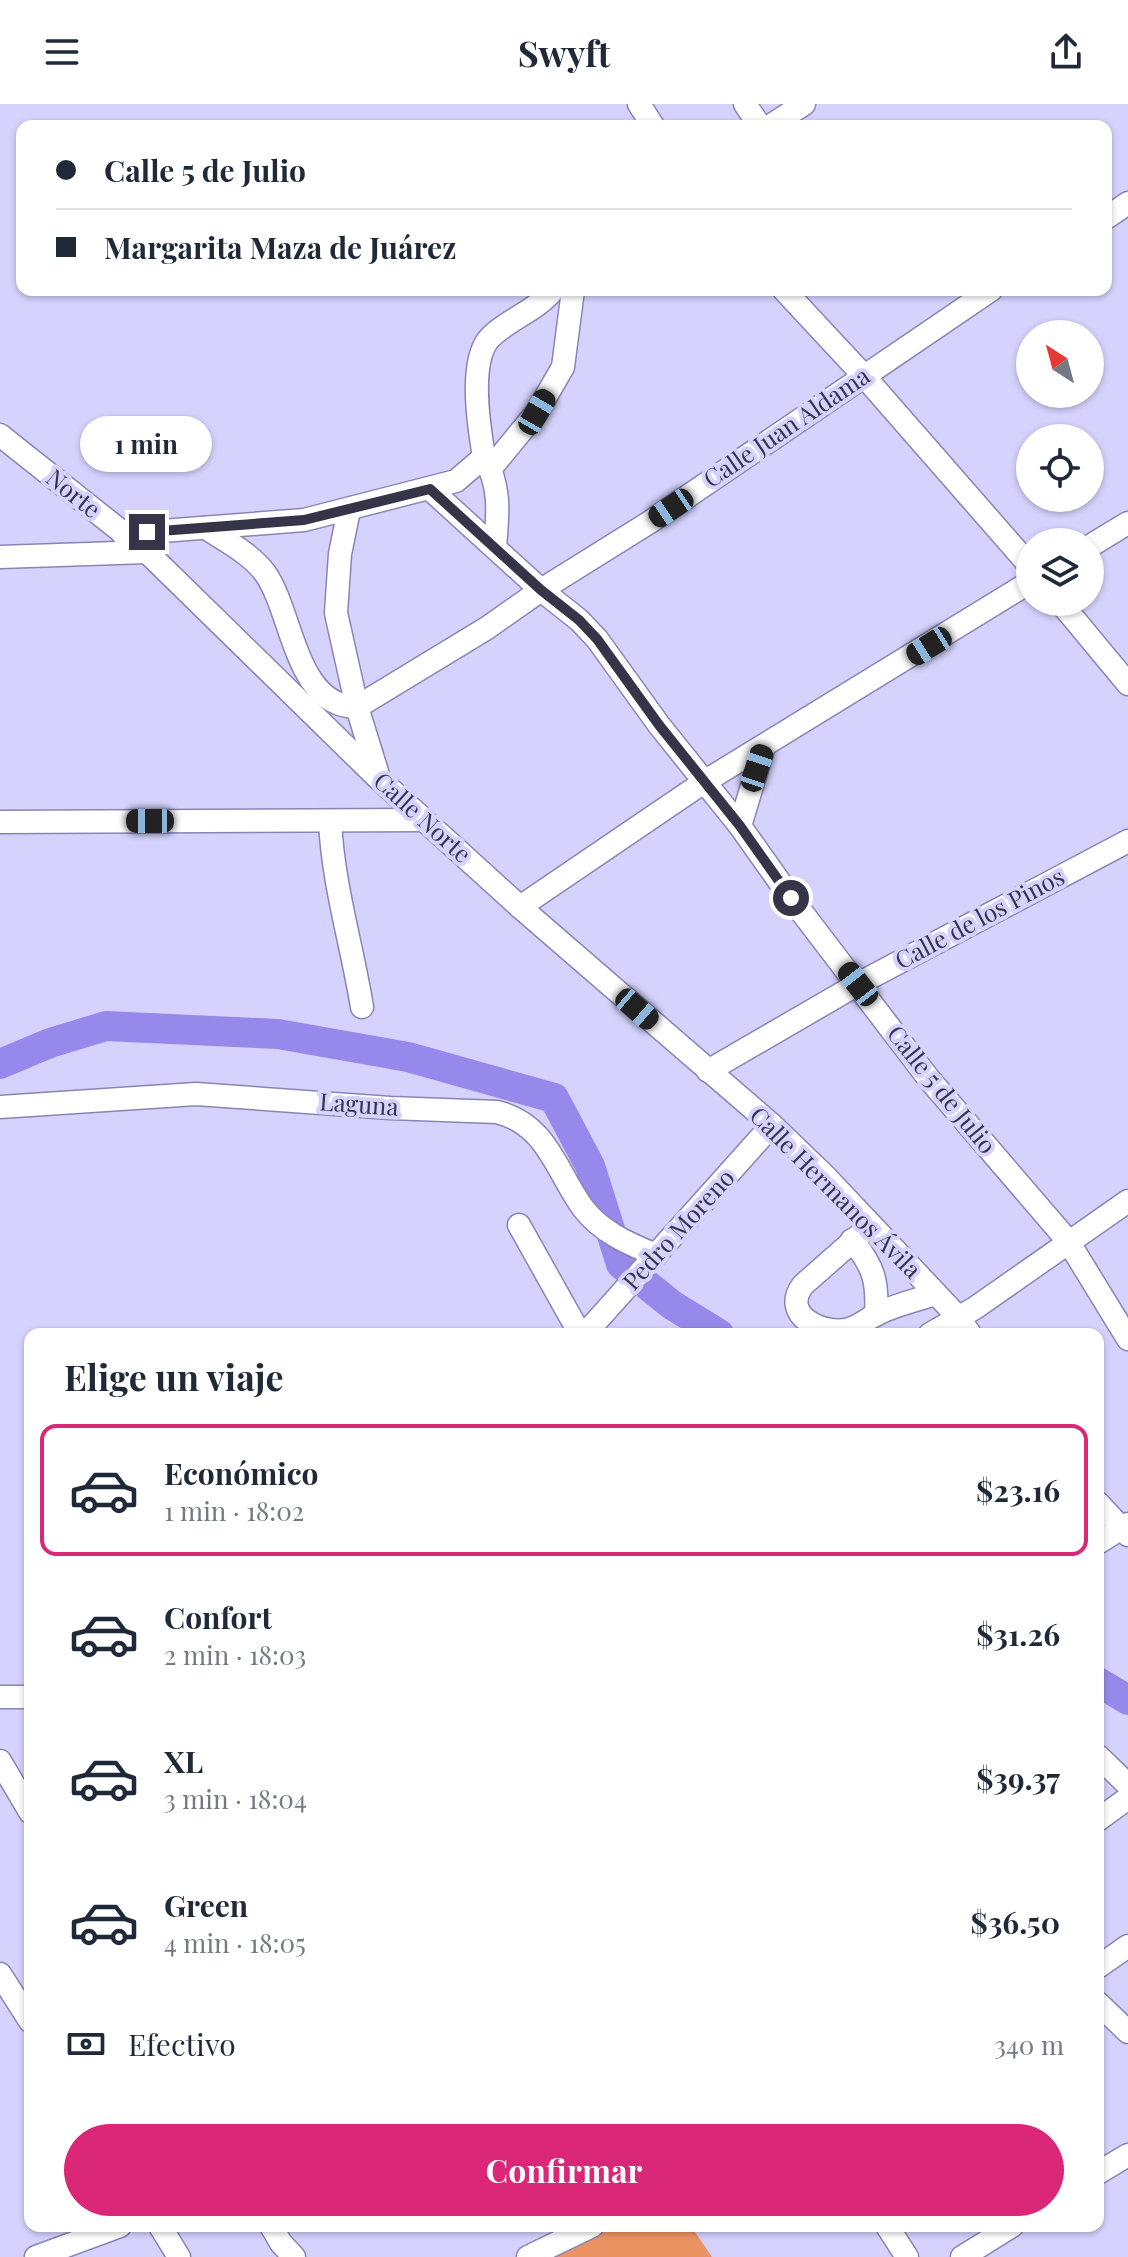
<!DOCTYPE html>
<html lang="es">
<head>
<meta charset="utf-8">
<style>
	body { margin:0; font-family:"Playfair Display",serif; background:#f6f6f7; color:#1f2937; height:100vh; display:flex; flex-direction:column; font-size:30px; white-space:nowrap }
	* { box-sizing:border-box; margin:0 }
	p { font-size:26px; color:#747a83 }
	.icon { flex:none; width:44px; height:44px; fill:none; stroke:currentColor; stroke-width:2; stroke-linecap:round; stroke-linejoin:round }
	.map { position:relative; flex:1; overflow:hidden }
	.sheet { position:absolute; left:24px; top:1224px; width:1080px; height:904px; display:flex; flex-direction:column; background:#fff; border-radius:16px; box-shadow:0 2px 6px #0004 }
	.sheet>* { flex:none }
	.top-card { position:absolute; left:16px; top:16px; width:1096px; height:176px; border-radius:16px; box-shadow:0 2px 6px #0004; display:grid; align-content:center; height:176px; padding:0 40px; background:#fff }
	.needle { width:52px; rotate:324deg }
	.buttons { position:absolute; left:1016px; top:216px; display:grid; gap:16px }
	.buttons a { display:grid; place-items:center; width:88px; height:88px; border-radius:50%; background:#fff; box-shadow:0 2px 6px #0004; font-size:40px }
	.end { position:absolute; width:36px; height:36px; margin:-18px; border:10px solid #363449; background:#fff; box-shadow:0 0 0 4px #fff }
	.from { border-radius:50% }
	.bubble { position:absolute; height:56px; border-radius:28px; background:#fff; box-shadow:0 2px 6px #0004; font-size:26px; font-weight:700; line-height:56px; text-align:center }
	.car { position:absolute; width:24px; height:48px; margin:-24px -12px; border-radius:10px; box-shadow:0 0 6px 2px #0007; background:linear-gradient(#222 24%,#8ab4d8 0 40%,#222 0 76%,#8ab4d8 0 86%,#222 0) }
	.top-card b { display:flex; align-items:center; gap:28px; height:76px; font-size:30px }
	.top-card b+b { border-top:2px solid #e0e1e3 }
	.top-card i { width:20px; height:20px; background:#1f2937 }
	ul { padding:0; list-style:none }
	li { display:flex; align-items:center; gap:24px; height:132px; margin:0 16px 12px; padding:0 24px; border:4px solid transparent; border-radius:16px }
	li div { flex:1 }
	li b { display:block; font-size:30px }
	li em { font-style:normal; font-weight:700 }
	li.on { border-color:#db2777 }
	li>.icon { width:72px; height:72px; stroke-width:1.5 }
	h2 { padding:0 40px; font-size:36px; line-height:96px }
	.pay { display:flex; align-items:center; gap:20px; height:88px; padding:0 40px; font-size:30px }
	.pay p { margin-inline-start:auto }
	.action { display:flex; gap:16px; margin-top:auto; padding:16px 40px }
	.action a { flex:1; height:92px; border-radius:48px; background:#db2777; color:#fff; font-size:32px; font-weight:700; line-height:92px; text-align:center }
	header { display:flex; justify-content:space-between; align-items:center; height:104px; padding:0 40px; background:#fff; font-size:36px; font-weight:700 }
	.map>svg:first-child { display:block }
	.green { fill:#ec9364 }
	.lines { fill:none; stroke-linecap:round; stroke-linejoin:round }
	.river { stroke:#9689eb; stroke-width:30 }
	.minor-casing { stroke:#8885b5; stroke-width:25 }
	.minor { stroke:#fff; stroke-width:22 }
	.route { stroke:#363449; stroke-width:10 }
	.labels { text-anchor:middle; stroke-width:8; stroke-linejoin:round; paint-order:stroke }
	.street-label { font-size:24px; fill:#363449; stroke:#d5d3fd }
</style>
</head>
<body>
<header><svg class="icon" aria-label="menu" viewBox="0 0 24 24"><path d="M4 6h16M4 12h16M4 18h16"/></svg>Swyft<svg class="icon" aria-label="share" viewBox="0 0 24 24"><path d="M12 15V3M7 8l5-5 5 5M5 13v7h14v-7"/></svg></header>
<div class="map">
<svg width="1128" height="2153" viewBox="0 0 1128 2153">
	<rect width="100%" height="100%" fill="#d5d3fd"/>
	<path class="green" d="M611,2122h80l21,31h-165z"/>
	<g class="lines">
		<g class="river">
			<path d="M0,960l50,-21 56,-17 172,8 130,23 146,41 36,68 31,98 51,41 47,29"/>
			<path d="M1098,1578l30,18"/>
		</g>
		<defs>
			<g id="minor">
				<path d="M639,0l14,22"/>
				<path d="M745,0l15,22"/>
				<path d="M770,22l34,-22"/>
				<path d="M1106,114l22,-15"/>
				<path d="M784,186l80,86 166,190"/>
				<path d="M0,331l147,117 232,227 141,128 252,218 54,52 133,141 11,16"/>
				<path d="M484,353c17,29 14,57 11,90"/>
				<path d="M491,364l46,-56 26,-45 10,-77"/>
				<path d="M430,385l111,101 38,30 18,19 62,86 81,101 51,72 138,181 139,162 60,98"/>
				<path d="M349,406l-9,44 -4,59 21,94 22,71"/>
				<path d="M206,424c20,13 45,26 59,45 28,39 30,134 92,134l130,-79 54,-38 109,-68 341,-232"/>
				<path d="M123,430l181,-14 152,-39 28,-24c-5,-30 -15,-92 4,-117 15,-18 50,-30 65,-50"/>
				<path d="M1090,442l38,-23"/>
				<path d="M0,453l147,-5"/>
				<path d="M1060,498l68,82"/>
				<path d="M330,717c3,64 22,124 32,186"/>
				<path d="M0,718l424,-2"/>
				<path d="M740,722l24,-80"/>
				<path d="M520,803l184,-125 326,-200"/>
				<path d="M708,967l150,-87 270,-143"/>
				<path d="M0,1003l196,-13 194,14 107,4c50,12 59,59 86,96 18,24 46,36 73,47"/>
				<path d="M519,1121l61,109"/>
				<path d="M871,1121l-68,60c-23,30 20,51 46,44 11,-3 18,-10 28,-15 18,-9 39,-14 59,-20"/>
				<path d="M852,1136c22,27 26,41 24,75"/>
				<path d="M585,1230l187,-209"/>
				<path d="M930,1230l45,-26 153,-107"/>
				<path d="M1098,1399l30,32"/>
				<path d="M1098,1439l30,-19"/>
				<path d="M0,1593h30"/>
				<path d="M1098,1652l30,29"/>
				<path d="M0,1657l30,51"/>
				<path d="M1098,1716l30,-22"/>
				<path d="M1098,1863l30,-21"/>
				<path d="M0,1870l30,47"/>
				<path d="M1098,1899l30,29"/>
				<path d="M1098,2069l30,-18"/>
				<path d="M160,2122l19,31"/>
				<path d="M271,2122l10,17 13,14"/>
				<path d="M887,2122l20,31"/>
				<path d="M36,2153l84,-31"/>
				<path d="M528,2153l64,-31"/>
				<path d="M962,2153l50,-31"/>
			</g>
		</defs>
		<use href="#minor" class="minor-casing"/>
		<use href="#minor" class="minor"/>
	</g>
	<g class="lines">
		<path class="route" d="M147,428l157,-12 126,-31 111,101 38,30 18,19 62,86 81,101 51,72"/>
	</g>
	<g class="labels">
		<g class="street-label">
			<text transform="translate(787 324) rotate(-34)" y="8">Calle Juan Aldama</text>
			<text transform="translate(73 390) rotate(39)" y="8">Norte</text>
			<text transform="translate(422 714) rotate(42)" y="8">Calle Norte</text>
			<text transform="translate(980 815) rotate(-28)" y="8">Calle de los Pinos</text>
			<text transform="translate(941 986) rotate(51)" y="8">Calle 5 de Julio</text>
			<text transform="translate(359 1001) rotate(4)" y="8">Laguna</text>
			<text transform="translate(835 1089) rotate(45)" y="8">Calle Hermanos Ávila</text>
			<text transform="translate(679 1126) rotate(-48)" y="8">Pedro Moreno</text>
		</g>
	</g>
</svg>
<div class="buttons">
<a><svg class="needle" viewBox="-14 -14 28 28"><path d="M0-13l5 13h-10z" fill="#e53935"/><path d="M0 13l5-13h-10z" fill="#747a83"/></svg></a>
<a><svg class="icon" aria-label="locate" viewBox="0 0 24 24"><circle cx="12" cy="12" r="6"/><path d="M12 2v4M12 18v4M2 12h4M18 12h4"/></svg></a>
<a><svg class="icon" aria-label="layers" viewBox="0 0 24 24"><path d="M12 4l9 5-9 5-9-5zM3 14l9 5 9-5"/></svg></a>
</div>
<i class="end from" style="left:791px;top:794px"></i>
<i class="end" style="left:147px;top:428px"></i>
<div class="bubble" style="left:80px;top:312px;width:132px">1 min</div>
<i class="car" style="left:537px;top:308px;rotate:30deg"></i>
<i class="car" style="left:671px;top:404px;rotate:236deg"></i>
<i class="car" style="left:929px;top:542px;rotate:238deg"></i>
<i class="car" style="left:757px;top:664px;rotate:18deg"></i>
<i class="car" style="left:150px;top:717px;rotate:270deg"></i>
<i class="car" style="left:858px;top:880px;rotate:322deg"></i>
<i class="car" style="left:637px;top:905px;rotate:131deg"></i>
<div class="top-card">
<b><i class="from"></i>Calle 5 de Julio</b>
<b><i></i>Margarita Maza de Juárez</b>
</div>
<section class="sheet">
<h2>Elige un viaje</h2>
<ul>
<li class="on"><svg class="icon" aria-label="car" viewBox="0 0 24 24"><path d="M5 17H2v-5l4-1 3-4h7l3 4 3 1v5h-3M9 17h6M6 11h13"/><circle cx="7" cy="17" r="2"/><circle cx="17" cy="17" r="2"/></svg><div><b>Económico</b><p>1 min · 18:02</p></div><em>$23.16</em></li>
<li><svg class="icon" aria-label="car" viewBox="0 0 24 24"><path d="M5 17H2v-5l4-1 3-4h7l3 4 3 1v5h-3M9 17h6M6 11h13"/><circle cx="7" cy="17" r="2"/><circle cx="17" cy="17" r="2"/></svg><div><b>Confort</b><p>2 min · 18:03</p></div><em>$31.26</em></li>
<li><svg class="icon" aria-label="car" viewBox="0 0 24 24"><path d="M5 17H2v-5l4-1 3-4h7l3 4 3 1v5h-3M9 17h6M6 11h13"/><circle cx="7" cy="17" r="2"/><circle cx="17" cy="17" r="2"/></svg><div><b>XL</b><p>3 min · 18:04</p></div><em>$39.37</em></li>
<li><svg class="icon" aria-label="car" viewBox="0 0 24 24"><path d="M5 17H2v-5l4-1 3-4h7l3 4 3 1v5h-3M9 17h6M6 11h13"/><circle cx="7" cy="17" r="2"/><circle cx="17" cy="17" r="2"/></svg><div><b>Green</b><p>4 min · 18:05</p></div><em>$36.50</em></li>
</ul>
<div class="pay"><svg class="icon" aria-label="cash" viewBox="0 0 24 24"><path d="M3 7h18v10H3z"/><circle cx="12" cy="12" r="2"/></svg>Efectivo<p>340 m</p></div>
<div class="action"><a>Confirmar</a></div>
</section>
</div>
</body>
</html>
